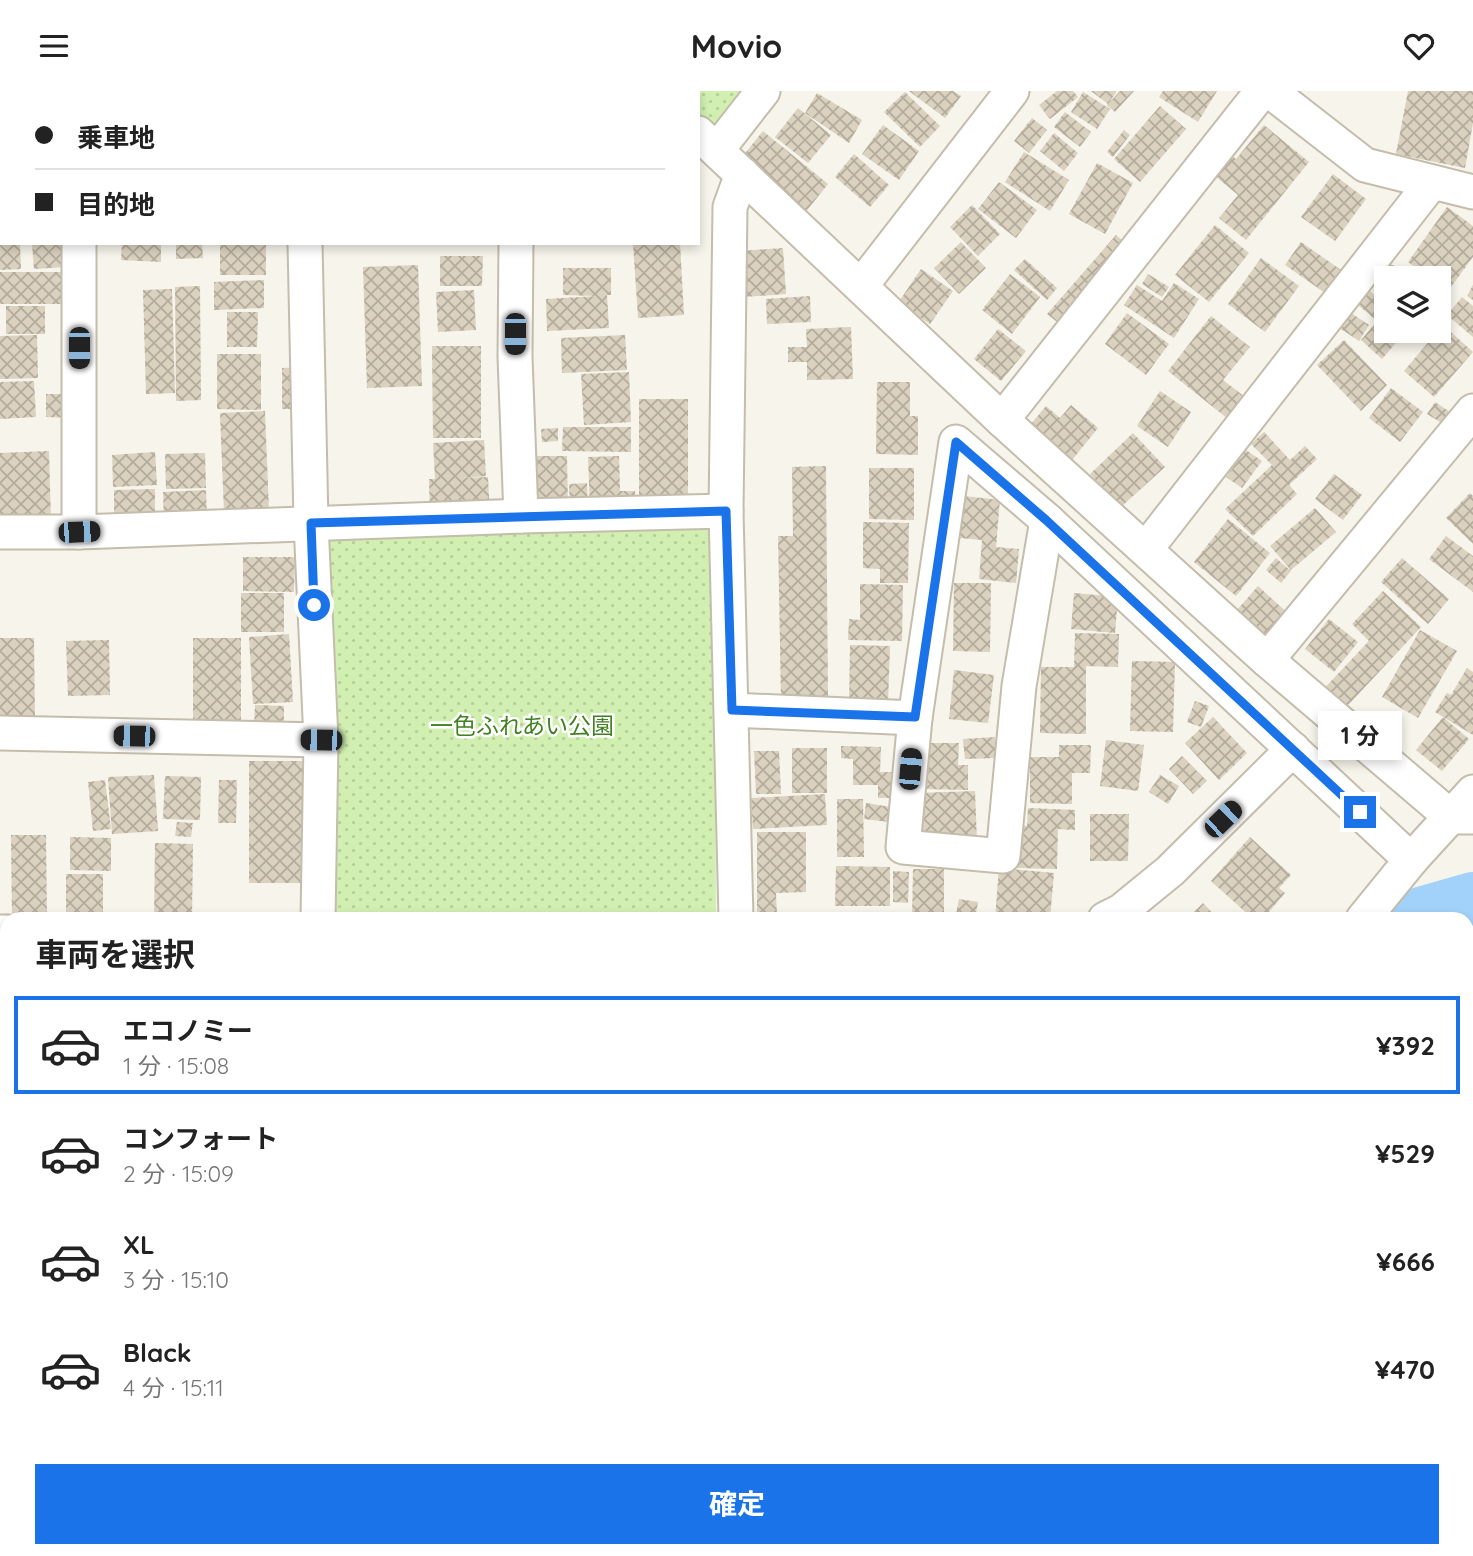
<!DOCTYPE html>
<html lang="ja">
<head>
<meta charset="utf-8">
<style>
	body { margin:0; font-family:Quicksand,"Noto Sans JP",sans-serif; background:#f6f6f6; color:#222; height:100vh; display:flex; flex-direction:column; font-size:26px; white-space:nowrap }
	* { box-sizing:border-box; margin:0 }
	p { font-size:23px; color:#767676 }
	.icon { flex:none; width:38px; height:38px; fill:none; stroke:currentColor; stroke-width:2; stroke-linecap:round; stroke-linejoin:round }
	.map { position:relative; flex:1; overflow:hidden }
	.details { position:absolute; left:0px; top:821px; width:1474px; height:646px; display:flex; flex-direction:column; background:#fff; border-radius:21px 21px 0 0; box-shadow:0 4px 10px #0003 }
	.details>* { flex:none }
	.hud { position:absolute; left:0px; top:0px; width:700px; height:154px; box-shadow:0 4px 10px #0003; display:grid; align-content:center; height:154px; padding:0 35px; background:#fff }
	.tools { position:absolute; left:1374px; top:175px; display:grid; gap:14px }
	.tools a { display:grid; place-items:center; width:77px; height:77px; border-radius:0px; background:#fff; box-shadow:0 4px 10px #0003; font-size:35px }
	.end { position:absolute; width:32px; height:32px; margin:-16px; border:9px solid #1a73e8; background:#fff; box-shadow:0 0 0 4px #fff }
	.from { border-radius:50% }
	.bubble { position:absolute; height:49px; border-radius:0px; background:#fff; box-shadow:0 4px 10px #0003; font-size:23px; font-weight:700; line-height:49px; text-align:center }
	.car { position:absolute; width:21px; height:42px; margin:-21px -10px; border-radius:9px; box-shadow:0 0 5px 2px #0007; background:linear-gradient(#222 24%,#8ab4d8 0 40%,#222 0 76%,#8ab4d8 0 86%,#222 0) }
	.hud b { display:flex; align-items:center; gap:24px; height:66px; font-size:26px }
	.hud b+b { border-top:2px solid #e0e0e0 }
	.hud i { width:18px; height:18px; background:#222 }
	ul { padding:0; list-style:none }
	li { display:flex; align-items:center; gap:21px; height:98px; margin:0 14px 10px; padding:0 21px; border:4px solid transparent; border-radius:0px }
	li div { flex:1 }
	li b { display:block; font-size:26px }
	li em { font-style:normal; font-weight:700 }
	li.on { border-color:#1a73e8 }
	li>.icon { width:63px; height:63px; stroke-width:1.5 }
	h2 { padding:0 35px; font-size:32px; line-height:84px }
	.button { display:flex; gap:14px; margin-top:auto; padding:14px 35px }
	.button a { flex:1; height:80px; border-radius:0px; background:#1a73e8; color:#fff; font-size:28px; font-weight:700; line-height:80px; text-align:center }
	header { display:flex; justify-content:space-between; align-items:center; height:91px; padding:0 35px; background:#fff; font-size:32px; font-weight:700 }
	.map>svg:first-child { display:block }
	.grass { fill:url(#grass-dots) }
	.forest { fill:url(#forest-crowns) }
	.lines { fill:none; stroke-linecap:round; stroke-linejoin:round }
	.river { stroke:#a2d1f9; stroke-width:54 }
	.building { fill:url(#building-cross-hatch) }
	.minor-casing { stroke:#c4bdac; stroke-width:37 }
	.minor { stroke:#fff; stroke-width:33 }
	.route { stroke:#1a73e8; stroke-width:9 }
	.labels { text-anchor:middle; stroke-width:5; stroke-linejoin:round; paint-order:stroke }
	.park-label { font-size:23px; fill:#418121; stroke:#fff }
</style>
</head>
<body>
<header><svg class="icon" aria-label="menu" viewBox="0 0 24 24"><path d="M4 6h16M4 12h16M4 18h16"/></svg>Movio<svg class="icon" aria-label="heart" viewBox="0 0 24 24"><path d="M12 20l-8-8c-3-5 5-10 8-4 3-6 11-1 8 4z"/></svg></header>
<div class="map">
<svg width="1473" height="1465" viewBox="0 0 1473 1465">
	<defs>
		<pattern id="grass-dots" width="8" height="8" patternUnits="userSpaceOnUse" patternTransform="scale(1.75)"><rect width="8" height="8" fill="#d0efb0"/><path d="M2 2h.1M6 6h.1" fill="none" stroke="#b4ce98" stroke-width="1.8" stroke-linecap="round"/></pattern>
		<pattern id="forest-crowns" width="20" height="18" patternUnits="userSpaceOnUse" patternTransform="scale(1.75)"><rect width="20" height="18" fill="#d0efb0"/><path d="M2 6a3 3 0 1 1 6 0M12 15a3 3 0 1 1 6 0" fill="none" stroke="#b4ce98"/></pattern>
		<pattern id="building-cross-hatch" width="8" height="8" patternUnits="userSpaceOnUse" patternTransform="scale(1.75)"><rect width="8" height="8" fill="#dad1bf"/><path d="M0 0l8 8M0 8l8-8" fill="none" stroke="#b3ab9c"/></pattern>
	</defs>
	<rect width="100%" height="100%" fill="#f7f4eb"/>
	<g class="grass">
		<path d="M668,0h81l-34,44 -17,-15v-27z"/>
		<path d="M714,437l2,391h-383l-7,-387z"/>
	</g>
	<path class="forest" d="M1467,1167l6,12v99l-6,-4z"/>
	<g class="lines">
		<g class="river">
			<path d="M1403,828l70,-20"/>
			<path d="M331,1465l9,-5"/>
		</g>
	</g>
	<g class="building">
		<path d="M909,0h44l8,5 -16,22z"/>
		<path d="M1057,0h16l5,6 -28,22 -11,-14z"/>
		<path d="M1091,0h26l-9,13z"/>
		<path d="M1120,0h14l-19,21 -8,-7z"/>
		<path d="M1163,0h54l-19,31 -39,-25z"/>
		<path d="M1408,0h65v32l-8,45 -69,-14z"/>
		<path d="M905,1l35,34 -20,21 -36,-35z"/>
		<path d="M1083,1l27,17 -13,20 -26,-17z"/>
		<path d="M817,2l45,27 -13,23 -44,-30z"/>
		<path d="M1160,15l26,23 -46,53 -26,-23z"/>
		<path d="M798,17l33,27 -23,28 -33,-26z"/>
		<path d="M1065,21l26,20 -11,15 -26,-20z"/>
		<path d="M1032,27l15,12 -18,23 -15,-12z"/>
		<path d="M883,34l36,26 -20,29 -37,-26z"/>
		<path d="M1264,34l45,37 -63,78 -27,-22 19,-23 -29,-24 17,-21 10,9z"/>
		<path d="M1124,39l6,5 -17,22 -6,-5z"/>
		<path d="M763,40l65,53 -24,30 -66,-52z"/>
		<path d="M1054,42l24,20 -14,18 -24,-20z"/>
		<path d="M1024,61l45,28 -19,31 -45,-29z"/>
		<path d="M854,63l35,31 -19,22 -35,-30z"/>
		<path d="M1097,72l36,20 -28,51 -36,-20z"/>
		<path d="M1333,83l33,25 -31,42 -34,-24z"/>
		<path d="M999,91l38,28 -21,28 -38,-29z"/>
		<path d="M972,114l28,29 -22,22 -28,-29z"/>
		<path d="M1447,116l26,19v31l-25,34 -10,-7v-6h-8l-22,-16z"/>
		<path d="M1215,134l34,28 -40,49 -34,-27z"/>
		<path d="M1116,144l14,12 -69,78 -14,-11z"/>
		<path d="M961,151l25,26 -27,26 -25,-26z"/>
		<path d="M1301,151l43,30 -16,23 -43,-30z"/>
		<path d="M0,152h20l1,26 -21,1z"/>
		<path d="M32,152h33l1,24 -32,2z"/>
		<path d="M122,152h39v19l-40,-2z"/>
		<path d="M176,152h26l1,15 -27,1z"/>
		<rect x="220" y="152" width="46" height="32"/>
		<path d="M633,152h47l4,72 -46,3z"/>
		<path d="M783,157l3,46 -42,3 -4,-46z"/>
		<path d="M440,165h43l-1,30h-42z"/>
		<path d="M1261,167l38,28 -34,46 -37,-28z"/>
		<path d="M1025,168l32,29 -10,12 -33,-30z"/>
		<path d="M1386,171l33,16h-33v14l-11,-6z"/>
		<path d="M418,174l4,121 -55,2 -4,-121z"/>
		<path d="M563,177h48v27h-4l2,33 -62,3 -1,-32 52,-3 -35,-1z"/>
		<path d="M921,178l32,22 -23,33 -32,-21z"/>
		<rect x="0" y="181" width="71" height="32"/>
		<path d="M1010,183l30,23 -28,37 -30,-24z"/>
		<path d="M1148,183l21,13 -7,10 -20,-13z"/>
		<path d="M264,189v28l-50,2v-28z"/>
		<path d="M1174,192l25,16 -25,39 -50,-33 13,-20 25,16z"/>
		<path d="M1473,194v15l-6,-4z"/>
		<path d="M200,195l1,114 -25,1 -1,-114z"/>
		<path d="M172,198l3,104 -29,1 -3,-104z"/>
		<path d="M474,199l2,40 -38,2 -2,-40z"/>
		<path d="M1370,200l16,13v27h20l-24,28 -21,-19 16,-19 -19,-16z"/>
		<path d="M810,205l1,26 -44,2 -1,-25z"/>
		<path d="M1462,206l11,9v31l-26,-22z"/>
		<rect x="6" y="215" width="39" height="28"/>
		<path d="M227,221h31l-1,35h-30z"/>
		<path d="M1127,222l42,31 -23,31 -41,-31z"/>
		<path d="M1351,222l18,12 -10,16 -18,-12z"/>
		<path d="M1211,225l39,31 -27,33 22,17 -17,22 -60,-48z"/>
		<path d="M1443,234l30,27 -39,45 -30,-26z"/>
		<path d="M851,236l2,52 -46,1v-18h-19v-15h19l-1,-18z"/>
		<path d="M998,238l28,22 -25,30 -27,-22z"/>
		<path d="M37,244l1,43 -38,1v-43z"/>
		<path d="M625,244l2,35 -65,3 -1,-35z"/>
		<path d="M1344,249l43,45 -26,26 -44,-46z"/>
		<path d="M432,255h49v92h-48z"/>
		<path d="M217,263h44v56l-44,-1z"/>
		<path d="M302,276v42h-20v-41z"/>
		<path d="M629,281l2,50 -47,3 -3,-51z"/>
		<path d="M34,290l2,36 -36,2v-37z"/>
		<path d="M877,291h33v34h8v39l-42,-1z"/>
		<path d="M1391,297l32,24 -23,30 -31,-24z"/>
		<path d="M1160,300l31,21 -23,35 -31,-21z"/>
		<path d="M46,303h27v24l-27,-1z"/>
		<rect x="639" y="308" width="49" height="104"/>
		<path d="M1435,311l21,14 -8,11 -21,-13z"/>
		<path d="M1071,314l27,23 -26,32 -42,-35 16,-19 14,12z"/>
		<path d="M265,320l4,100 -45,2 -4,-100z"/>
		<path d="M563,336h68v25l-69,-1z"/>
		<path d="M558,337v13l-16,1 -1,-13z"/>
		<path d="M1264,341l26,28 15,-14 12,13 -28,26 8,9 -44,42 -28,-27 47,-44 -21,-21z"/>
		<path d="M1133,342l32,34 -44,40 -31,-33z"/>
		<path d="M484,349l2,36 -25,2 27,-1 2,38 -60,3 -1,-39h6l-2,-36z"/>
		<path d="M1246,359l16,11 -20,27 -16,-11z"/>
		<path d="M49,360l2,72 -51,2v-72z"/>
		<path d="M155,361l2,33 -44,2 -1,-32z"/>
		<path d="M205,362l1,35 -40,1 -1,-35z"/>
		<path d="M535,365h32l1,52h-33z"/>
		<path d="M619,365l1,35h15l1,21 -46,1 -2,-56z"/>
		<path d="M826,375l2,234 -47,1 -3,-165h15l-1,-69z"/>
		<path d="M869,377h45v52l-45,-1z"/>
		<path d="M1334,383l28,21 -19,25 -28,-21z"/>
		<path d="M587,392l1,25 -18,1 -1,-25z"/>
		<path d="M155,398v36h-41v-35z"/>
		<path d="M206,399l1,32 -43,1 -1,-31z"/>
		<path d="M1470,402l3,3v48l-27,-26z"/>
		<path d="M964,405l36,4 -4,47 23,2 -3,34 -37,-4 3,-39 -22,-2z"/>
		<path d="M1315,417l21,24 -45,38 -21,-24z"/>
		<path d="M1228,428l42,34 -34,43 -42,-34z"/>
		<path d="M863,431l46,1 -1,60h-28v-14l-17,-1z"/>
		<path d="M1446,445l27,20v36l-44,-33z"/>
		<path d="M243,466h52l-1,35 -51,-1z"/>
		<path d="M1276,467l15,13 -10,12 -15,-13z"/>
		<path d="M1402,467l47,41 -21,25 -47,-42z"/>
		<path d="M954,492h37l-1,69 -37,-1z"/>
		<path d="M860,493l43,1 -1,56 -54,-1 1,-21 11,1z"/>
		<path d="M1258,495l33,30 -21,23 -33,-29z"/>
		<path d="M1383,500l38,36 -84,90 -21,-20 53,-56 -17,-17z"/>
		<rect x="241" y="502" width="43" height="39"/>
		<path d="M1074,502l44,4 -3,36 -44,-4z"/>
		<path d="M1329,528l29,23 -24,30 -29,-23z"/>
		<path d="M1420,539l37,21 -39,67 -36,-21z"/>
		<path d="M1075,542l44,1 -1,33 -32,-1v68l-46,-1 1,-66h33z"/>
		<path d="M289,543l4,68 -40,2 -4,-67z"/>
		<path d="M0,547h34l1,78h-35z"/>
		<rect x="193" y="547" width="48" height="85"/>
		<path d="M109,549l1,55 -42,1 -2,-55z"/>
		<path d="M850,554l40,1 -2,58 -39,-1z"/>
		<path d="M1132,570l43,1 -2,70 -43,-1z"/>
		<path d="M1467,577l6,4v63l-38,-23 12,-19 4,2z"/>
		<path d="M954,579l40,5 -6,48 -39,-4z"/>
		<path d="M1195,610l14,5 -8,21 -14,-5z"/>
		<path d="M255,614l29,1v23l-30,-2z"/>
		<path d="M1213,626l34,36 -28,27 -34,-37z"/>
		<path d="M1443,626l26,22 -27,32 -26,-21z"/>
		<path d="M995,646l2,21 -32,1 -2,-20z"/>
		<path d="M1106,649l38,5 -6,46 -38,-5z"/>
		<path d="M923,652h36l-1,22h10v25l-46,-1z"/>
		<path d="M1059,654h32l-1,28h-18v31l-42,-1v-46h29z"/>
		<path d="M841,655l40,1 -1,25h19l-1,26h-20v-13h-25v-26l-12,-1z"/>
		<rect x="792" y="657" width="35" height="45"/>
		<path d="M754,660h25l2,43h-25z"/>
		<path d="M1182,665l25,25 -14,13 -24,-25z"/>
		<rect x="249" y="670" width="53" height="122"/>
		<path d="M154,684l4,56 -46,3 -4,-57z"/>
		<path d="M1160,684l19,11 -11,18 -19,-12z"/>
		<path d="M165,685l36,1 -1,43 -37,-1z"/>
		<path d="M105,689l6,49 -18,2 -5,-49z"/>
		<path d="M219,689h18l-1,43h-18z"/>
		<path d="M975,700l2,51 -58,2 -2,-51z"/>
		<path d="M825,703l2,31 -74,4 -2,-31z"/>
		<path d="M837,708h26l1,58h-27z"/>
		<path d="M866,712l25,4 -2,15 -25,-3z"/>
		<path d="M1028,717l47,2v20l-17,-1 -1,40 -41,-1 2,-43 9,1z"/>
		<path d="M1090,723h39l-1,47h-38z"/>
		<path d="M177,731l16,1 -2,14 -16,-1z"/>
		<path d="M757,741h49v60l-30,1 1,22h-20z"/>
		<path d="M11,744h35l1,84h-35z"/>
		<path d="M70,746l41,1v33l-41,-1z"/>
		<path d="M1250,746l41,38 -12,13 6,5 -22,26h-10l-42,-38z"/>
		<path d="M155,752l38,1 -1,75h-38z"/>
		<path d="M836,775l54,1v39h-55z"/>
		<path d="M999,777l55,5 -4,46h-55z"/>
		<path d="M913,778h31v50l-32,-1z"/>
		<path d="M893,780l16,1 -1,31 -15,-1z"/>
		<rect x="66" y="783" width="37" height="45"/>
		<path d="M959,808l19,3 -3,17h-20z"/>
		<path d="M1203,812l15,16h-31z"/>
		<path d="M0,936h7v75l-7,-1z"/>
		<rect x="0" y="1057" width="7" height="55"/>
		<path d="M0,1240h5l2,88h-7z"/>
		<rect x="46" y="1460" width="42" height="5"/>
		<rect x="133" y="1460" width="49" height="5"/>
		<path d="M517,1460h21l-4,5h-9z"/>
		<path d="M548,1460h32l11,5h-45z"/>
		<path d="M643,1460h63l3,5h-65l-3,-4z"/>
		<path d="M728,1460h44l-7,5h-33z"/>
		<path d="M781,1460h42l-1,5h-23z"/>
		<path d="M915,1460h41l-3,5h-29z"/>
		<path d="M1046,1460h52l-6,5h-41z"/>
		<path d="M1249,1460h37l-6,2 1,3h-30z"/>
		<path d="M1376,1460h76l2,5h-76z"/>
	</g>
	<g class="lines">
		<defs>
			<g id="minor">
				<path d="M302,0v2"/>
				<path d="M516,0v2"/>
				<path d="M653,0l2,2"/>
				<path d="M1270,0l95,74 108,27"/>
				<path d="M224,2l3,-2"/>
				<path d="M698,42l304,287 265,240 184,157h22"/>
				<path d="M717,59l46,-59"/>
				<path d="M0,113l2,-1"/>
				<path d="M305,152l6,280 10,217 -3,179"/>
				<path d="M516,152l-1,114 6,159"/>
				<path d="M861,195l151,-195"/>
				<path d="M1002,329l260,-329"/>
				<path d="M0,441h79l442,-16 205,-5"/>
				<path d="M79,441v-289"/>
				<path d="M1146,458l286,-367"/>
				<path d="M1267,569l206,-249"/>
				<path d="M732,619l183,8 -12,129 100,9 16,-170 28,-166 364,340"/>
				<path d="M915,627l41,-276 91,78"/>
				<path d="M0,642l321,7"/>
				<path d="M736,828l-10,-408 4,-304 12,-33"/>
				<path d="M1105,828l16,-8 49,-40 123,-122"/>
				<path d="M1363,828l48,-59 62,-68"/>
				<path d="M0,841h7"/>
				<path d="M1466,894l7,-2"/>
				<path d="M0,1024h7"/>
				<path d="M0,1202l7,-1"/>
				<path d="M1466,1302l7,5"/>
				<path d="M106,1460v5"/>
				<path d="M610,1460l5,5"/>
				<path d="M1222,1460l3,5"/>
				<path d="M1342,1460l2,5"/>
				<path d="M223,1465l9,-5"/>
				<path d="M398,1465l9,-5"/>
				<path d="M859,1465l2,-5"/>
				<path d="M979,1465l4,-5"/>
				<path d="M1155,1465l9,-5"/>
			</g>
		</defs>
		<use href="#minor" class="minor-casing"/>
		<use href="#minor" class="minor"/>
	</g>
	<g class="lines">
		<path class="route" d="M314,514l-3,-82 415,-12 6,199 183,7 41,-275 90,78 314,292"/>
	</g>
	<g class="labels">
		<g class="park-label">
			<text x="522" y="643">一色ふれあい公園</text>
		</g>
	</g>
</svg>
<div class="tools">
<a><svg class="icon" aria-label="layers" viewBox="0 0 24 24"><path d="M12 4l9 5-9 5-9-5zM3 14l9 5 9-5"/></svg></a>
</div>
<i class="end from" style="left:314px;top:514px"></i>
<i class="end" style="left:1360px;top:721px"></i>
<div class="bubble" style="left:1318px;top:620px;width:84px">1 分</div>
<i class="car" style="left:515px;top:243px;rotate:180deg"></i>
<i class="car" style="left:79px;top:257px;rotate:180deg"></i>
<i class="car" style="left:79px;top:441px;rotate:88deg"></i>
<i class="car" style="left:134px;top:645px;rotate:271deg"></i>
<i class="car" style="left:321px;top:649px;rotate:271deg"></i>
<i class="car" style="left:910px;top:678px;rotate:5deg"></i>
<i class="car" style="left:1223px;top:728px;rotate:46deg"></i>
<div class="hud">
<b><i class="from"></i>乗車地</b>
<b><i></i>目的地</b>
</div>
<section class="details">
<h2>車両を選択</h2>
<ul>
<li class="on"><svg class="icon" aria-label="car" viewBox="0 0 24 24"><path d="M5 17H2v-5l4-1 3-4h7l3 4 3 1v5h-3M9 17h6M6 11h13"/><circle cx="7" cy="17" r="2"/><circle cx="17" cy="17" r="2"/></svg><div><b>エコノミー</b><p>1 分 · 15:08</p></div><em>¥392</em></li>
<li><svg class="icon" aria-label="car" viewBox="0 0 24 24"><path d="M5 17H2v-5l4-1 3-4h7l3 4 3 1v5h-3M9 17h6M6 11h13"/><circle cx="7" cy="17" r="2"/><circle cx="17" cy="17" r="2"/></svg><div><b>コンフォート</b><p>2 分 · 15:09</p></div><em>¥529</em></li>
<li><svg class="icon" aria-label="car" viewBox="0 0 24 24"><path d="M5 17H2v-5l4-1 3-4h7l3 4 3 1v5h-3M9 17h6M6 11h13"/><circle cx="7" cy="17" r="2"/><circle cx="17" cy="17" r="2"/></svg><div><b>XL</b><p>3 分 · 15:10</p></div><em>¥666</em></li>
<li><svg class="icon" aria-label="car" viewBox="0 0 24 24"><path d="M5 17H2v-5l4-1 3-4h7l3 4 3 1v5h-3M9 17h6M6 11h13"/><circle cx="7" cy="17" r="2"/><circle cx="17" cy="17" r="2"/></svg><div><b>Black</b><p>4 分 · 15:11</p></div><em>¥470</em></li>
</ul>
<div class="button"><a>確定</a></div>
</section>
</div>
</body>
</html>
